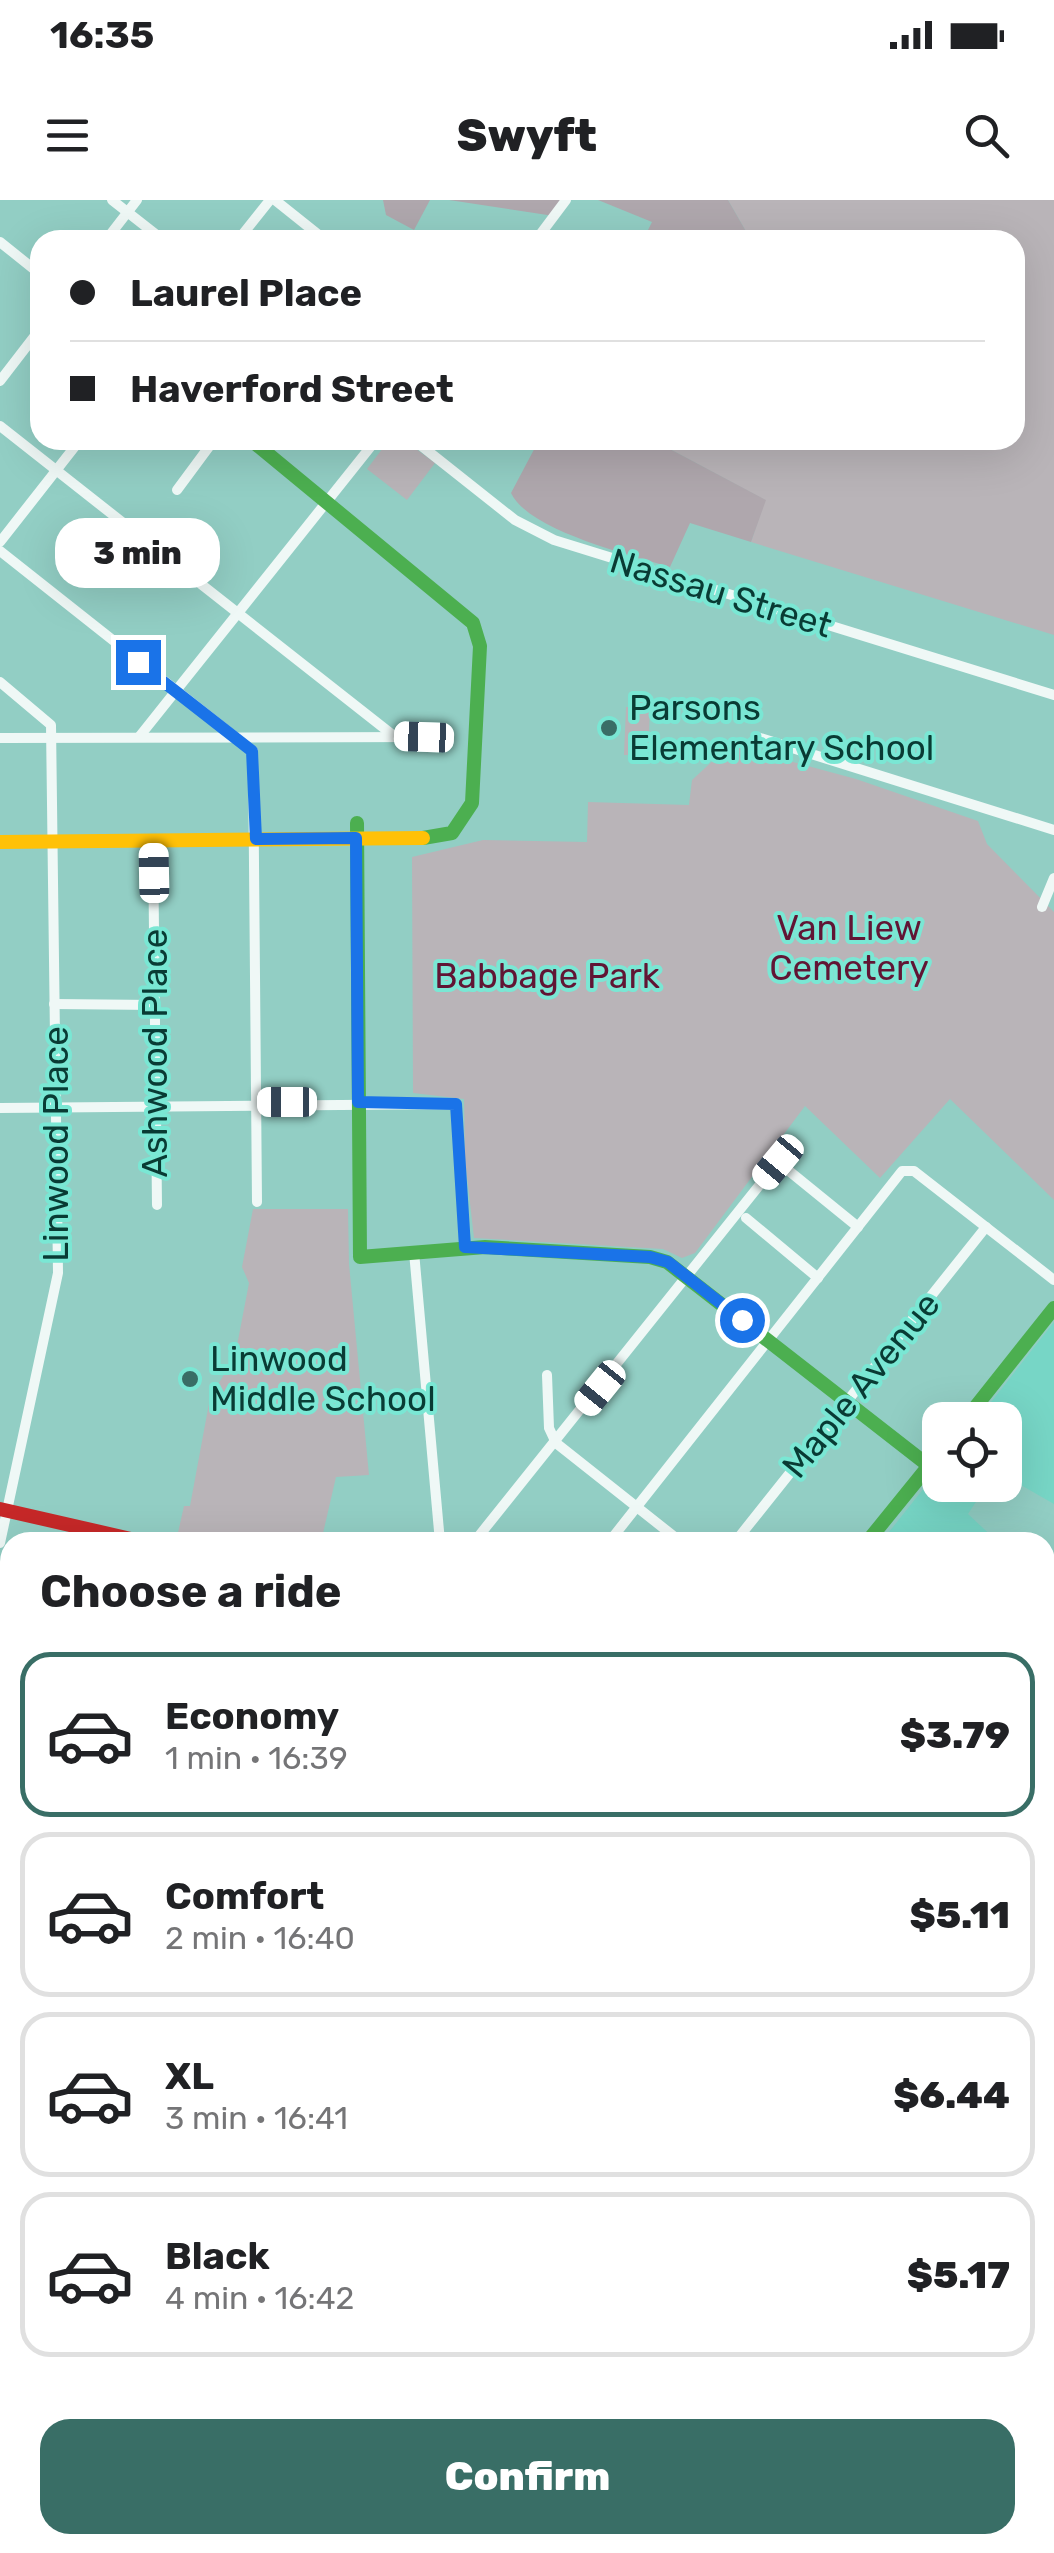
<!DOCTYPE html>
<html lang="en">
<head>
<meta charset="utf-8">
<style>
	body { margin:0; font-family:Rubik,sans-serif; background:#f6f6f6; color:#202124; height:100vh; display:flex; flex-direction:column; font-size:38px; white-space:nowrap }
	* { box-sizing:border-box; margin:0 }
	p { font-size:32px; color:#757577 }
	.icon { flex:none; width:55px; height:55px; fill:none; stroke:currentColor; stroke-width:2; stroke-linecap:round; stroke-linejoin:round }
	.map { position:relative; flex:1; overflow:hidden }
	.details { position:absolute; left:0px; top:1332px; width:1055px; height:1022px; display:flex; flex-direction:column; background:#fff; border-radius:30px 30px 0 0; box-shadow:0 10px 40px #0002 }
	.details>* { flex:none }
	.banner { position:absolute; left:30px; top:30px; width:995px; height:220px; border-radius:30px; box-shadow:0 10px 40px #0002; display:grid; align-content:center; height:220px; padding:0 40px; background:#fff }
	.tools { position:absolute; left:922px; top:1202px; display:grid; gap:20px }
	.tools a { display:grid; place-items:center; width:100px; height:100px; border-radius:20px; background:#fff; box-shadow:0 10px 40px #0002; font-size:50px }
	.end { position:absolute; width:45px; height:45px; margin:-22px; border:12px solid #1a73e8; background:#fff; box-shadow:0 0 0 5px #fff }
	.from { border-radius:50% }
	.bubble { position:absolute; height:70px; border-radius:30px; background:#fff; box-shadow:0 10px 40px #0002; font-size:32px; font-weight:800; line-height:70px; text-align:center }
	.car { position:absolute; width:30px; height:60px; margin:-30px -15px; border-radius:12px; box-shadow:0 0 8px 2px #0007; background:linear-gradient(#fff 24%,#345 0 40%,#fff 0 76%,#345 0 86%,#fff 0) }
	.banner b { display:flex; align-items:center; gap:35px; height:95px; font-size:38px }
	.banner b+b { border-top:2px solid #e0e0e0 }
	.banner i { width:25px; height:25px; background:#202124 }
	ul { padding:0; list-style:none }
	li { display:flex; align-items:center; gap:30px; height:165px; margin:0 20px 15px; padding:0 20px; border:5px solid #e0e0e0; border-radius:30px }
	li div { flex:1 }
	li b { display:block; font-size:38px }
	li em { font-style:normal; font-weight:800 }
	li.current { border-color:#396e66 }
	li>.icon { width:90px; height:90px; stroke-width:1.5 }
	h2 { padding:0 40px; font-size:45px; line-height:120px }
	.action { display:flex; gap:20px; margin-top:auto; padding:20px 40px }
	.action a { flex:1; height:115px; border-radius:30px; background:#396e66; color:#fff; font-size:40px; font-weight:800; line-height:115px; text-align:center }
	.status { display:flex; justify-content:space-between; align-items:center; height:70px; padding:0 50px; background:#fff; direction:ltr }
	.status svg { height:28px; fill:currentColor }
	header { display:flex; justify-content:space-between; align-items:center; height:130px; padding:0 40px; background:#fff; font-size:45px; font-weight:800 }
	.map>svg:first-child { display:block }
	.built { fill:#77d6c6 }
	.green { fill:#b9b4b8 }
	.forest { fill:#afa7ad }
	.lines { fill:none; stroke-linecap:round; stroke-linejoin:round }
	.street { stroke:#eff8f6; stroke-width:10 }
	.fast { stroke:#4caf50; stroke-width:14 }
	.slow { stroke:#ffc107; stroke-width:14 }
	.jam { stroke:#c62828; stroke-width:14 }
	.route { stroke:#1a73e8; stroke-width:12 }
	.poi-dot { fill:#396e66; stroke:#7ae7d4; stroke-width:4 }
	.labels { text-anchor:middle; stroke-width:8; stroke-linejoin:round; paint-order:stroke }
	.street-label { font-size:35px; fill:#093b34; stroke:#7ae7d4 }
	.poi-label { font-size:35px; fill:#093b34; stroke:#7ae7d4; text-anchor:start }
	.park-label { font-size:35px; fill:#611534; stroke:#7ae7d4 }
</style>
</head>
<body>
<div class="status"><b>16:35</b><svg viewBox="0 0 49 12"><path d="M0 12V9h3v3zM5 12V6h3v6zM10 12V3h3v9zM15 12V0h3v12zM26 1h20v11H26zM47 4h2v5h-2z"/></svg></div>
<header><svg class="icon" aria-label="menu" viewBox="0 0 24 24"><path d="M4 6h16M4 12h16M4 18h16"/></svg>Swyft<svg class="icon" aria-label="search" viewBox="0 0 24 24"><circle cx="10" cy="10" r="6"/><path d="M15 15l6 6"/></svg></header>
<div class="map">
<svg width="1054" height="2353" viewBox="0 0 1054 2353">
	<rect width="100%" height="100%" fill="#92cec4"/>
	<g class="built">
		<path d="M1054,1122v182l-49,-28v-56h-28z"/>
		<path d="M940,1268v17h47l-19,29 30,28h-117z"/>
		<path d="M1045,1386l9,8v118l-9,-6z"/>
		<path d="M1045,1536l9,6v330l-9,2z"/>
		<path d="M1054,1989v291l-9,-2v-286z"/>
		<path d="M10,2137v62l-10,-4v-51z"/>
		<path d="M224,2345h387l10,8h-392z"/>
	</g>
	<g class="green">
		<path d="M728,0h326v435l-303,-93 14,-42 -112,-60h362v-200h-264z"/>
		<path d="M389,240h15l31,23 -28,37 -40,-31z"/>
		<path d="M626,507l24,1 -2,47h-24z"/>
		<path d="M730,545l126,34 122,42 9,23 67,68v288l-104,-101 -70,79 -75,-72 -110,147 -13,5 -19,-9 -189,-11 -9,-79 -1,-60 -51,-6 -1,-236 71,-17 104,2 1,-40 101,3 3,-25z"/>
		<path d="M253,1009h95l1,55 20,211 -33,2 -15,65h-123l-21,-5 7,-31h6l20,-108 25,-42 14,-73 -7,-16z"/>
	</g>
	<g class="forest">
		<path d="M383,0h47l-16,30 -28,-15z"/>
		<path d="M449,0h119l-14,16z"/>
		<path d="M598,0h130l23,40h-108l9,-18z"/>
		<path d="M539,240h114l113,60 -15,42 -61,-19 -20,44c-39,-12 -141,-36 -159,-74z"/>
		<path d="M1045,2278l9,2v73h-60l2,-8h49z"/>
		<path d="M16,2345h208l5,8h-142l-14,-6 -10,6h-47z"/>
		<path d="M838,2345h109l43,8h-152z"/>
	</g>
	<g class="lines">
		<g class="street">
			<path d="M112,0l51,40"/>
			<path d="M275,0l50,40"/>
			<path d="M106,40l31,-40"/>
			<path d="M238,40l32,-40"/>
			<path d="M536,40l30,-40"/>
			<path d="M0,42l40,32"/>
			<path d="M0,181l40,-52"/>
			<path d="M0,226l394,310"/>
			<path d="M414,240l101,80 39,20 500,155"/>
			<path d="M177,290l37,-50"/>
			<path d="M0,342l80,-102"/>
			<path d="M0,351l253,200 4,451"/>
			<path d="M0,482l51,43 7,548 -58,270"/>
			<path d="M139,537l237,-297"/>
			<path d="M757,537l297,93"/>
			<path d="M0,538l424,-1"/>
			<path d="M153,640l4,365"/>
			<path d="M1042,707l12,-29"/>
			<path d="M54,804l101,1"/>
			<path d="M0,908l456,-4 9,143"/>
			<path d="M746,1018l72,60"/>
			<path d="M414,1052l26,290"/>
			<path d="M547,1175l2,53 7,15 125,99"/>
			<path d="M474,1342l304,-380 80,65"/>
			<path d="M609,1342l293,-371h12l140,109"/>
			<path d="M735,1342l251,-315"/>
			<path d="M0,1610l10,7"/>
			<path d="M0,1728l10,-14"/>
			<path d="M0,2039l10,-12"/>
		</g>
		<g class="fast">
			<path d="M251,240l222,183 7,23 -8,157 -20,30 -29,5"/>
			<path d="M357,623l3,434 125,-10 165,10 17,5 262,204"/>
			<path d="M965,1220l89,-112"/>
			<path d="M867,1342l73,-90"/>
			<path d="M1045,1521l9,6"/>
			<path d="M1045,1889l9,-1"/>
			<path d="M1045,1945l9,-4"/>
			<path d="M1045,1964l9,-3"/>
			<path d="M1045,1980l9,-3"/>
			<path d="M0,2300l10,-3"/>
			<path d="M736,2345v8"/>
			<path d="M4,2353l-1,-12 7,-14"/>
		</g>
		<g class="slow">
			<path d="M0,642l423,-4"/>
			<path d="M690,2345v8"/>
			<path d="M706,2345v8"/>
		</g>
		<g class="jam">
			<path d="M0,1309l144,33"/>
			<path d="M1045,1926l9,-4"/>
			<path d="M665,2345v8"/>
		</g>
	</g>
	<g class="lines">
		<path class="route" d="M138,462l114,89 4,88 100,-1 2,264 98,2 9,143 185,10 18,5 74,58"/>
	</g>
	<g class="poi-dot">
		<circle cx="609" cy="528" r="10"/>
		<circle cx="190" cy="1179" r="10"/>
	</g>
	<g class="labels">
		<g class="street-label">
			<text transform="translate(721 393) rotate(17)" y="12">Nassau Street</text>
			<text transform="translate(155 853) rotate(-90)" y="12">Ashwood Place</text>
			<text transform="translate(56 944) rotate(-90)" y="12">Linwood Place</text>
			<text transform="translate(861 1185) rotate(-51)" y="12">Maple Avenue</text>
		</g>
		<g class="poi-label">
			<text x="629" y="520">Parsons<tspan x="629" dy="40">Elementary School</tspan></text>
			<text x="210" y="1171">Linwood<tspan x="210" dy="40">Middle School</tspan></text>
		</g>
		<g class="park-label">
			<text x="849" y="740">Van Liew<tspan x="849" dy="40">Cemetery</tspan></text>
			<text x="547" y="788">Babbage Park</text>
		</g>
	</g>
</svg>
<div class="tools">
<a><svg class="icon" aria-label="locate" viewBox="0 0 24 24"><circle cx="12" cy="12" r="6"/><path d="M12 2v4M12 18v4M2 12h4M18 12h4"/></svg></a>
</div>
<i class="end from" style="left:742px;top:1120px"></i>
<i class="end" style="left:138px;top:462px"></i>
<div class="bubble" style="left:55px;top:318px;width:165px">3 min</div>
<i class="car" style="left:424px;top:537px;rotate:272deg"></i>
<i class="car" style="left:154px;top:673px;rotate:359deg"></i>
<i class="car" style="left:287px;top:902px;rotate:270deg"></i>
<i class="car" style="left:778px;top:962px;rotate:220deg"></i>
<i class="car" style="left:600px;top:1188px;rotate:219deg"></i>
<div class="banner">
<b><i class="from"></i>Laurel Place</b>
<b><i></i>Haverford Street</b>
</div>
<section class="details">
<h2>Choose a ride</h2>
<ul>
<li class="current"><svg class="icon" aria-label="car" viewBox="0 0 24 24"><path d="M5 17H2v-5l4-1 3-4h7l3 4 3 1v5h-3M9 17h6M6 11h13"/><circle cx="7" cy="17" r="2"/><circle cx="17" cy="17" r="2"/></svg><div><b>Economy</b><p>1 min · 16:39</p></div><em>$3.79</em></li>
<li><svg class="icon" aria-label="car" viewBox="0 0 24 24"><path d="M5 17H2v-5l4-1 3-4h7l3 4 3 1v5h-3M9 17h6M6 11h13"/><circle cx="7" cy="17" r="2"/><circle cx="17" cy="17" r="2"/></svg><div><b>Comfort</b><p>2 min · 16:40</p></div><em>$5.11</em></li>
<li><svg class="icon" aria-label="car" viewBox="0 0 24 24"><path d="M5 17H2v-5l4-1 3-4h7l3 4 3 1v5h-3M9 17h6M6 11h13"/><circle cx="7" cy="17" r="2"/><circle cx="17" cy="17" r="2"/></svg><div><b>XL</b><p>3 min · 16:41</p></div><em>$6.44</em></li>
<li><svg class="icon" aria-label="car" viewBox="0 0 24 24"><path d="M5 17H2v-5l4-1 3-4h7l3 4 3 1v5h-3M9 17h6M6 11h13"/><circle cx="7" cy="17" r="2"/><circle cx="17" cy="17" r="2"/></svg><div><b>Black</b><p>4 min · 16:42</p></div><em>$5.17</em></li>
</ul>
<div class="action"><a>Confirm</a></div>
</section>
</div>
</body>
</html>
